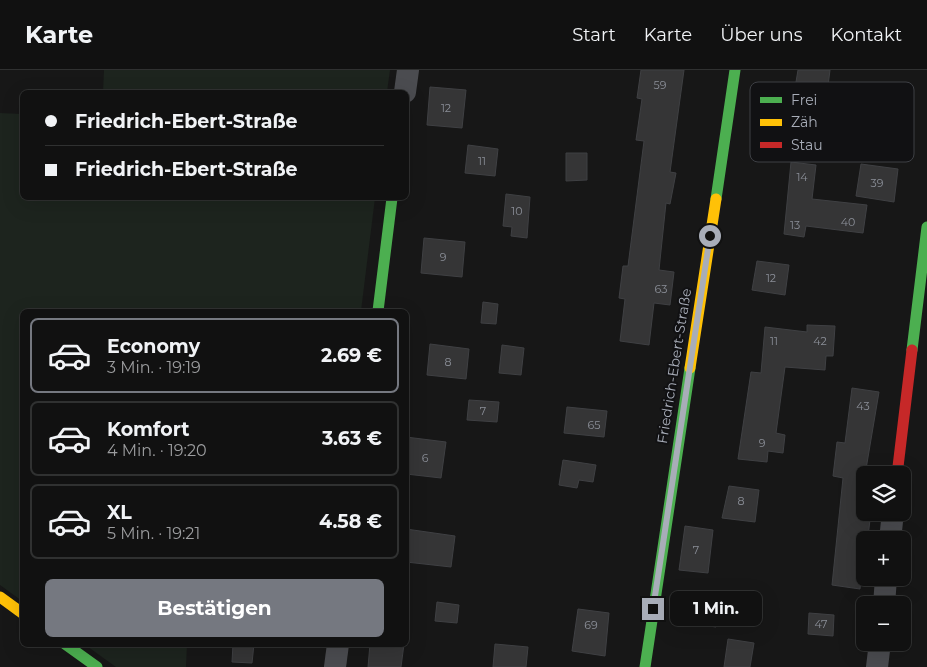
<!DOCTYPE html>
<html lang="de">
<head>
<meta charset="utf-8">
<style>
	body { margin:0; font-family:Montserrat,sans-serif; background:#1e1f1f; color:#f1f3f6; height:100vh; display:flex; flex-direction:column; font-size:19px; white-space:nowrap }
	* { box-sizing:border-box; margin:0 }
	p { font-size:16px; color:#9c9d9f }
	.icon { flex:none; width:28px; height:28px; fill:none; stroke:currentColor; stroke-width:2; stroke-linecap:round; stroke-linejoin:round }
	.map { position:relative; flex:1; overflow:hidden }
	.drawer { position:absolute; left:20px; top:239px; width:389px; height:338px; display:flex; flex-direction:column; background:#111; border-radius:8px; box-shadow:0 5px 20px #0002,0 0 0 1px #303131 }
	.drawer>* { flex:none }
	.hud { position:absolute; left:20px; top:20px; width:389px; height:110px; border-radius:8px; box-shadow:0 5px 20px #0002,0 0 0 1px #303131; display:grid; align-content:center; height:110px; padding:0 25px; background:#111 }
	.controls { position:absolute; left:856px; top:396px; display:grid; gap:10px }
	.controls a { display:grid; place-items:center; width:55px; height:55px; border-radius:8px; background:#111; box-shadow:0 5px 20px #0002,0 0 0 1px #303131; font-size:25px }
	.end { position:absolute; width:22px; height:22px; margin:-11px; border:6px solid #a8adb8; background:#111; box-shadow:0 0 0 2px #111 }
	.from { border-radius:50% }
	.bubble { position:absolute; height:35px; border-radius:8px; background:#111; box-shadow:0 5px 20px #0002,0 0 0 1px #303131; font-size:16px; font-weight:700; line-height:35px; text-align:center }
	.hud b { display:flex; align-items:center; gap:18px; height:48px; font-size:19px }
	.hud b+b { border-top:1px solid #303131 }
	.hud i { width:12px; height:12px; background:#f1f3f6 }
	ul { padding:9px 0 0; list-style:none }
	li { display:flex; align-items:center; gap:15px; height:75px; margin:0 10px 8px; padding:0 15px; border:2px solid #303131; border-radius:8px }
	li div { flex:1 }
	li b { display:block; font-size:19px }
	li em { font-style:normal; font-weight:700 }
	li.selected { border-color:#757880 }
	li>.icon { width:45px; height:45px; stroke-width:1.5 }
	.button { display:flex; gap:10px; margin-top:auto; padding:10px 25px }
	.button a { flex:1; height:58px; border-radius:8px; background:#757880; color:#fff; font-size:20px; font-weight:700; line-height:58px; text-align:center }
	header { display:flex; align-items:center; gap:30px; box-sizing:border-box; height:70px; padding:0 25px; background:#111; border-bottom:1px solid #303131 }
	header strong { font-size:24px }
	nav { display:flex; gap:28px; margin-inline-start:auto; font-size:18px }
	.map>svg:first-child { display:block }
	.green { fill:#1d241e }
	.building { fill:#353536; stroke:#3f4043 }
	.lines { fill:none; stroke-linecap:round; stroke-linejoin:round }
	.street { stroke:#4b4c50; stroke-width:22 }
	.fast { stroke:#4caf50; stroke-width:11 }
	.slow { stroke:#ffc107; stroke-width:11 }
	.jam { stroke:#c62828; stroke-width:11 }
	.route { stroke:#a8adb8; stroke-width:6 }
	.labels { text-anchor:middle; stroke-width:4; stroke-linejoin:round; paint-order:stroke }
	.number-label { font-size:11px; fill:#8b8f98 }
	.street-label { font-size:14px; fill:#a8adb8; stroke:#111113 }
	.key { fill:#111113; stroke:#3e4045; stroke-width:1 }
	.key-label { font-size:14px; fill:#a8adb8 }
</style>
</head>
<body>
<header>
<strong>Karte</strong>
<nav><a>Start</a><a>Karte</a><a>Über uns</a><a>Kontakt</a></nav>
</header>
<div class="map">
<svg width="927" height="597" viewBox="0 0 927 597">
	<rect width="100%" height="100%" fill="#171717"/>
	<g class="green">
		<path d="M104,0h286l-3,22h-284z"/>
		<path d="M0,43l22,1v84h353l-14,113h-339v290l-22,-16z"/>
		<path d="M84,574h103l-1,23h-70z"/>
	</g>
	<g class="building">
		<path d="M641,0h43l-14,102 6,1 -6,31 -4,-1 -7,67 15,2 -4,33 -16,-2 -5,42 -29,-4 5,-42 -6,-1 4,-32h5l16,-125 -8,-1 6,-41 -5,-1z"/>
		<path d="M798,0h32l-4,32 46,7 -3,21 -47,-7 -1,3 -26,-4 1,-9 -5,-1z"/>
		<path d="M430,17l36,3 -4,38 -35,-3z"/>
		<path d="M468,75l30,4 -3,27 -30,-3z"/>
		<path d="M566,83h21v27l-21,1z"/>
		<path d="M791,92l25,3 -4,34 55,6 -4,28 -57,-7 -2,11 -20,-3z"/>
		<path d="M861,94l37,5 -4,33 -38,-6z"/>
		<path d="M506,124l24,3 -3,41 -16,-2 1,-9 -9,-1z"/>
		<path d="M424,168l41,4 -3,35 -41,-4z"/>
		<path d="M757,191l32,4 -4,30 -33,-5z"/>
		<path d="M483,232l15,2 -2,20 -15,-1z"/>
		<path d="M807,255l28,1 -2,30h-7l-1,14 -40,-3 -9,66 9,2 -2,18 -15,-2 -1,11 -29,-3 13,-87 10,1 4,-46 42,5z"/>
		<path d="M430,274l39,5 -3,30 -39,-4z"/>
		<path d="M502,275l22,3 -3,27 -22,-2z"/>
		<path d="M852,318l27,4 -14,83v37h6l-3,24 -3,4 -5,49 -28,-4 11,-107 -10,-2 4,-34 8,1z"/>
		<path d="M469,330l30,2 -2,20 -30,-2z"/>
		<path d="M567,337l40,4 -3,26 -40,-4z"/>
		<path d="M406,367l40,5 -5,36 -35,-4z"/>
		<path d="M563,390l33,5 -3,17 -14,-2 -2,8 -18,-3z"/>
		<path d="M729,416l30,4 -4,32 -33,-4z"/>
		<path d="M685,456l28,4 -5,43 -29,-3z"/>
		<path d="M406,459l49,7 -4,31 -45,-5z"/>
		<path d="M692,528l25,4 -1,25 -28,-4z"/>
		<path d="M437,532l22,3 -2,18 -22,-2z"/>
		<path d="M578,539l31,4 -4,43 -33,-5z"/>
		<path d="M809,543l25,2 -1,21 -25,-2z"/>
		<path d="M728,569l26,4 -4,24h-26z"/>
		<path d="M233,574h21l-2,19 -20,-1z"/>
		<path d="M370,574h34l-3,23h-33z"/>
		<path d="M495,574l33,3 -2,20h-33z"/>
	</g>
	<g class="lines">
		<g class="street">
			<path d="M405,22l3,-22"/>
			<path d="M890,470l3,-28"/>
			<path d="M884,535l2,-27"/>
			<path d="M335,597l3,-23"/>
			<path d="M877,597l3,-25"/>
		</g>
		<g class="fast">
			<path d="M716,129l19,-129"/>
			<path d="M378,241l14,-113"/>
			<path d="M912,280l15,-123"/>
			<path d="M65,574l32,23"/>
			<path d="M645,597l45,-299"/>
		</g>
		<g class="slow">
			<path d="M690,298l26,-169"/>
			<path d="M0,527l22,16"/>
		</g>
		<path class="jam" d="M897,405l15,-125"/>
	</g>
	<g class="lines">
		<path class="route" d="M653,539l57,-373"/>
	</g>
	<g class="labels">
		<g class="number-label">
			<text x="660" y="19">59</text>
			<text x="446" y="42">12</text>
			<text x="482" y="95">11</text>
			<text x="802" y="111">14</text>
			<text x="877" y="117">39</text>
			<text x="517" y="145">10</text>
			<text x="848" y="156">40</text>
			<text x="795" y="159">13</text>
			<text x="443" y="191">9</text>
			<text x="771" y="212">12</text>
			<text x="661" y="223">63</text>
			<text x="774" y="275">11</text>
			<text x="820" y="275">42</text>
			<text x="448" y="296">8</text>
			<text x="863" y="340">43</text>
			<text x="483" y="345">7</text>
			<text x="594" y="359">65</text>
			<text x="762" y="377">9</text>
			<text x="425" y="392">6</text>
			<text x="741" y="435">8</text>
			<text x="696" y="484">7</text>
			<text x="821" y="558">47</text>
			<text x="591" y="559">69</text>
		</g>
		<g class="street-label">
			<text transform="translate(674 296) rotate(-81)" y="5">Friedrich-Ebert-Straße</text>
		</g>
	</g>
	<rect x="750" y="12" width="164" height="80" rx="8" class="key"/>
	<rect x="760" y="27" width="22" height="6" fill="#4caf50"/>
	<rect x="760" y="49" width="22" height="7" fill="#ffc107"/>
	<rect x="760" y="72" width="22" height="6" fill="#c62828"/>
	<g class="key-label">
		<text x="791" y="35">Frei</text>
		<text x="791" y="57">Zäh</text>
		<text x="791" y="80">Stau</text>
	</g>
</svg>
<div class="controls">
<a><svg class="icon" aria-label="layers" viewBox="0 0 24 24"><path d="M12 4l9 5-9 5-9-5zM3 14l9 5 9-5"/></svg></a>
<a>+</a>
<a>−</a>
</div>
<i class="end from" style="left:710px;top:166px"></i>
<i class="end" style="left:653px;top:539px"></i>
<div class="bubble" style="left:670px;top:521px;width:92px">1 Min.</div>
<div class="hud">
<b><i class="from"></i>Friedrich-Ebert-Straße</b>
<b><i></i>Friedrich-Ebert-Straße</b>
</div>
<section class="drawer">
<ul>
<li class="selected"><svg class="icon" aria-label="car" viewBox="0 0 24 24"><path d="M5 17H2v-5l4-1 3-4h7l3 4 3 1v5h-3M9 17h6M6 11h13"/><circle cx="7" cy="17" r="2"/><circle cx="17" cy="17" r="2"/></svg><div><b>Economy</b><p>3 Min. · 19:19</p></div><em>2.69 €</em></li>
<li><svg class="icon" aria-label="car" viewBox="0 0 24 24"><path d="M5 17H2v-5l4-1 3-4h7l3 4 3 1v5h-3M9 17h6M6 11h13"/><circle cx="7" cy="17" r="2"/><circle cx="17" cy="17" r="2"/></svg><div><b>Komfort</b><p>4 Min. · 19:20</p></div><em>3.63 €</em></li>
<li><svg class="icon" aria-label="car" viewBox="0 0 24 24"><path d="M5 17H2v-5l4-1 3-4h7l3 4 3 1v5h-3M9 17h6M6 11h13"/><circle cx="7" cy="17" r="2"/><circle cx="17" cy="17" r="2"/></svg><div><b>XL</b><p>5 Min. · 19:21</p></div><em>4.58 €</em></li>
</ul>
<div class="button"><a>Bestätigen</a></div>
</section>
</div>
</body>
</html>
